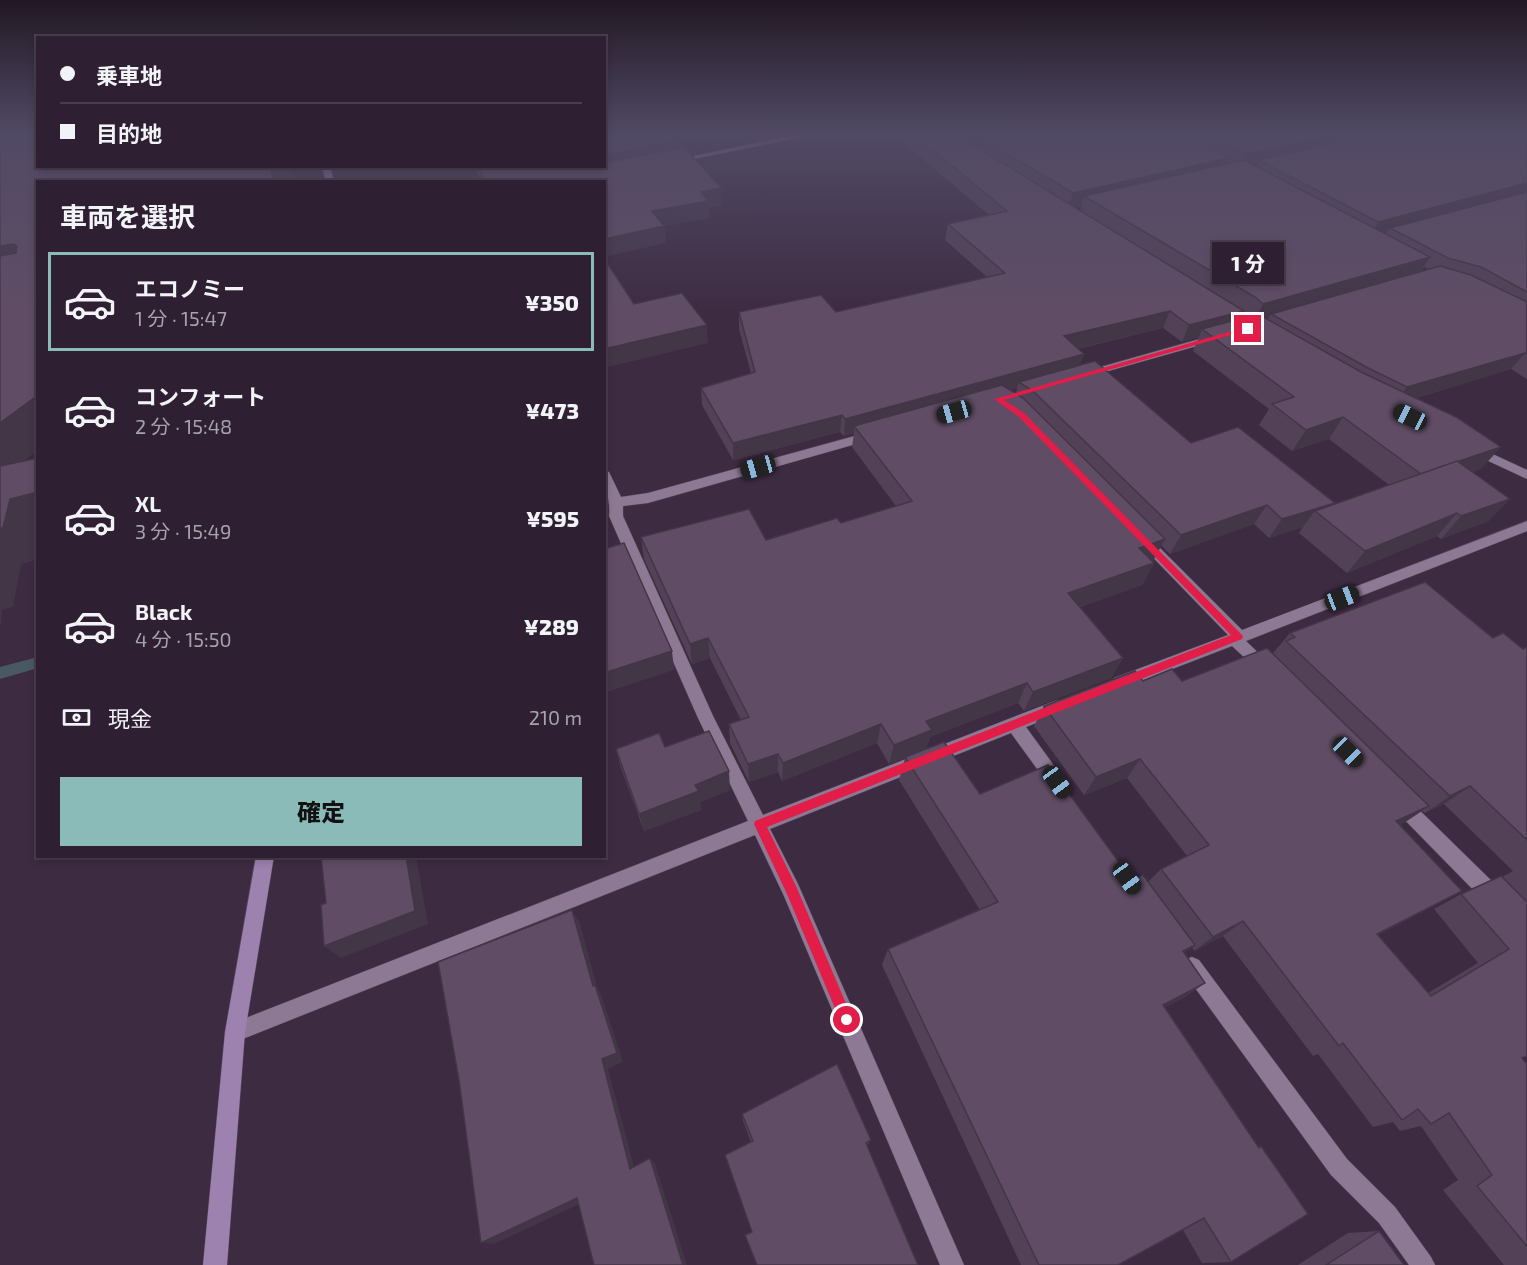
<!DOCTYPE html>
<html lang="ja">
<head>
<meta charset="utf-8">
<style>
	body { margin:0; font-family:"Exo 2","Noto Sans JP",sans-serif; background:#3a2d3e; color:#f1f3f6; height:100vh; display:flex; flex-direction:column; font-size:22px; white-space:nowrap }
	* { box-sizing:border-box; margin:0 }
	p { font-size:20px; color:#a7a3ac }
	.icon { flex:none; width:33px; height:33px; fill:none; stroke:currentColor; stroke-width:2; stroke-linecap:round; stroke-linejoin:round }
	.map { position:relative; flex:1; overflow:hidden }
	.drawer { position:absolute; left:36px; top:180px; width:570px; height:678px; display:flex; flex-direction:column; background:#2e2032; border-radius:0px; box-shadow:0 3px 9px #0003,0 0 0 2px #493e4d }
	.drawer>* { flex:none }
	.banner { position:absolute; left:36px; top:36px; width:570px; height:132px; border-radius:0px; box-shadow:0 3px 9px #0003,0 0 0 2px #493e4d; display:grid; align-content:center; height:132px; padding:0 24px; background:#2e2032 }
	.end { position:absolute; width:27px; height:27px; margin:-14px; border:8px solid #e11d48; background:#fff; box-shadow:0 0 0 3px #fff }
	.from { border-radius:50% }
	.bubble { position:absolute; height:42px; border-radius:0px; background:#2e2032; box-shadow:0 3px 9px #0003,0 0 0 2px #493e4d; font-size:20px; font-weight:800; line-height:42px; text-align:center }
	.car { position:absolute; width:18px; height:36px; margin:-18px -9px; border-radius:8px; box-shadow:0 0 4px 2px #0007; background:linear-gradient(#222 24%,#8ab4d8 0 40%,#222 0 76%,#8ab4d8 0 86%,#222 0) }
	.banner b { display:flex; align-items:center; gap:21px; height:57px; font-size:22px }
	.banner b+b { border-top:2px solid #493e4d }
	.banner i { width:15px; height:15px; background:#f1f3f6 }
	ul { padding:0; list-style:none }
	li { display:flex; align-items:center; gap:18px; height:99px; margin:0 12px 9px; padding:0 12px; border:3px solid transparent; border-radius:0px }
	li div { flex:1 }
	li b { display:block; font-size:22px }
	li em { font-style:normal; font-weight:800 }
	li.on { border-color:#8bbbb9 }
	li>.icon { width:54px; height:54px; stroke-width:1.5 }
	h2 { padding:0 24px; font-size:27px; line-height:72px }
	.pay { display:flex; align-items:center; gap:15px; height:66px; padding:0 24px; font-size:22px }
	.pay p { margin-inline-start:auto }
	.action { display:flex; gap:12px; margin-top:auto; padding:12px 24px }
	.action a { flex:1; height:69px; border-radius:0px; background:#8bbbb9; color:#111; font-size:24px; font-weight:800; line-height:69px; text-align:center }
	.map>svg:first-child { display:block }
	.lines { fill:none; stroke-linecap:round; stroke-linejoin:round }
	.stream { fill:#495963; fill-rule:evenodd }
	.street-casing { stroke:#57485b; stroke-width:1 }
	.secondary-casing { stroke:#57485b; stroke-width:1 }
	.primary-casing { stroke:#57485b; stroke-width:1 }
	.street { fill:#8d7993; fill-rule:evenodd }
	.secondary { fill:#9d82b0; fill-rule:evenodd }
	.primary { fill:#ad8acd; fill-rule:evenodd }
	.wall { fill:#534257; fill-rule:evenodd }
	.shaded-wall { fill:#433647 }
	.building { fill:#604d65; stroke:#433647; stroke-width:1.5 }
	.route { fill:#e11d48 }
</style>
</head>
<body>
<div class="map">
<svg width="1527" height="1265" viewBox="0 0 1527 1265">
	<rect width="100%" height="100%" fill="#3d2b42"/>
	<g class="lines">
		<path class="stream" d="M38,657v11l-38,11v-12z"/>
		<defs>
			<g id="street">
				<path d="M1214,335l5,3 -1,2 -131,37 -6,-3 2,-2z"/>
				<path d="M873,431l6,4 -2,3 -229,65 -25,3v10l90,200 50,99 289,-113 6,-2 6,2 2,5 -2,5 -38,15 37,51 3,5 -3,5 -6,3 -6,-3 -40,-55 -241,96 28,55 166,381h-24l-156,-369 -29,-61 -520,207 -7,-3 -3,-7 3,-7 520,-204 -50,-103 -89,-202c2,-16 -5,-29 -5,-45l5,1 12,25 27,-4z"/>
				<path d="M1473,445l54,25v9l-58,-27 -2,-3z"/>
				<path d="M1527,521v10l-281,110 23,22 3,4 -3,4 -5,2 -5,-2 -27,-25 -112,43 -6,-1 -2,-5 2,-5 114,-43 -89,-92 -2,-3 2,-3h10l93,93z"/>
				<path d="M1400,795l6,2 96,94 2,7 -2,7 -7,2 -7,-2 -94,-96 -3,-6 3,-6z"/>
				<path d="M1192,957l7,3 148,199 48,48 36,50 4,8h-26l-30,-42 -48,-48 -146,-201 -3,-7 3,-7z"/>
			</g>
			<g id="secondary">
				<path d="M322,166h8l4,16h-8z"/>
				<path d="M256,856h18l-29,176 -18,233h-24l22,-233z"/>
			</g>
			<path id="primary" d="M794,135h18l-138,28 -4,-2z"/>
		</defs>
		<use href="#street" class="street-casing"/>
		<use href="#secondary" class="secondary-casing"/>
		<use href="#primary" class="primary-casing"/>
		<use href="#street" class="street"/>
		<use href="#secondary" class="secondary"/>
		<use href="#primary" class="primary"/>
	</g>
	<g class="wall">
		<path d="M894,135h633v244l-16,-10 -95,29 66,70 -10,4 17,49 -48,18 -4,-3 -90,37 -48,-40 4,-6 -34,11 -15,-14 -84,30 -9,-9 -8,16h-1l2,2 -12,22 -62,22 43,51 -12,20 -87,33 -6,-8 -88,34 -4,12 54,45 152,86 16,2 13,-13 26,-13 -60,-78 -43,17 -50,-69 10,-20 99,-25h39l93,-26 -2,-2 17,-20 203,5 30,11 4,-2v409l-5,2 5,6v201h-23l-61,-75 15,-10 -37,-54 -21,5 -7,-9 -20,5 -55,-73 -5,2 -90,-120 -29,15 -2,-4 -8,6 21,30 -22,15 -18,9 94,140 2,-1 -30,116 -29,1 -19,-33 -65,35h-97l-139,-300 6,-16 92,-39 -81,-130 6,-22 -16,6 -12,-21 -95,38 -4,-9 -29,10 -19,-39 -1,-19 12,-4 -31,-62 -18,6 -48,-105 -3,-22 125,3 75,-17 55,-17 -44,-59 2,-14 -10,3 -4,-4 -107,28 -31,-55 -1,-17 50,-15 -12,-44v-17h97l151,-35 -42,-37 3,-16 41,-9zM1081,206l-1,5 -5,-4h2zM1424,267l5,2 -8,3zM1242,315l4,3 -7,1zM1163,328l19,14 17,-5 -6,14 76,58 -10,16 33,26 37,-12 60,46 -55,19 1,-1 -144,-60 -111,-78 4,-11 -6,-5zM1017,388l-1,5 -5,-3zM1444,804l69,67 -11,6 -41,17 -27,15 44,54 -50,30 -50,-58 84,-44 -62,-66 22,-14 3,2z"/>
		<path d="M677,140l1,9 44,56 -14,3 1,10 -45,8 2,17 -62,-61h-123l-7,-16h130z"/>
		<path d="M665,747l65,43 -30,12 1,8 -57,21 -23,-63 -5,-19z"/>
		<path d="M742,1114l129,26 -4,5 -115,87 -1,-90 -8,-21z"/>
		<path d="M1379,1231l25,34h-106l50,-32z"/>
	</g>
	<g class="shaded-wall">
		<path d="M975,135h60l-51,5 -1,7 -11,3z"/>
		<path d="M1331,135h58l-130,25 -2,5 -19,5 7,-16z"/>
		<path d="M677,140l1,17 -111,23 -5,-14h42v-11z"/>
		<path d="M1229,158l-6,15 -139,23 -3,10 -13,3 5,-16z"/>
		<path d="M282,166h9l2,16h-20l-2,-12z"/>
		<path d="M1527,183v13l-137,32 -3,5 -18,5 9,-16z"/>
		<path d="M721,188l1,17 -14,3 1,10 -45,8 2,17 -62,14v-18l48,-28 49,-19z"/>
		<path d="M14,244l24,32 -38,7v-37z"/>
		<path d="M1430,257l-13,20 -146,37 -3,5 -16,5 11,-20z"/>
		<path d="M1170,311l-7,17 -104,25 5,-17z"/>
		<path d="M1244,311l-9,16 -33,2 -3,8 -17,5 7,-17z"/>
		<path d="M707,325l1,18 -104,25v-19z"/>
		<path d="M1525,353l-14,16 -116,35 12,-17z"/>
		<path d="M1084,354l-6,17 -59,11 -2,6 -158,44 -5,-6v7l-10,3 1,-17z"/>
		<path d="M38,395v55l-38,30v-57z"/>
		<path d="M842,415l-2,17 -107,28v-17z"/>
		<path d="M1343,417l-14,22 -37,12 14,-21z"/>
		<path d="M1501,447l-19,21 -78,27 17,-21z"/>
		<path d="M38,492v63l-2,5 -15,4 -8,43 -11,3 -1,14 -1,1v-97l10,-29z"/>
		<path d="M1510,499l-21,22 -48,18 20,-23z"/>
		<path d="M1335,503l-11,15 -9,-7 -12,16 -34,11 13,-19z"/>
		<path d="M1267,505l-13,19 -84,30 11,-19z"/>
		<path d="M1457,513l-20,23 -90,37 18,-22z"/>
		<path d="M1165,539l-12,22 -25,9 11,-22z"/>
		<path d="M1154,563l-12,22 -83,29 9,-21z"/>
		<path d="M708,638l2,20 -18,6 -2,-20z"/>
		<path d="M672,651l2,19 -70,23v-20z"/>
		<path d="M1123,658l-12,20 -87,33 9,-19z"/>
		<path d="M1027,683l-9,20 -88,34 -4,12 -37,15 5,-19 32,-24z"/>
		<path d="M881,724l-4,19 -95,38 1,-18z"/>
		<path d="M778,754v18l-29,10 -1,-18z"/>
		<path d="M1140,759l-13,19 -43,17 12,-18z"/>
		<path d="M729,771l1,19 -30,12 1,8 -57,21 -5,-17 56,-29z"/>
		<path d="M1470,786l-26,18 -19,9 25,-17z"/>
		<path d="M1429,806l-25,17 -32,15 24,-17z"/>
		<path d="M406,856h10l12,68 -87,34 -17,-12z"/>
		<path d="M1462,891l-28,15 -82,42 25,-14z"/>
		<path d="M572,910l8,14 17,63 5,10 21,65 -15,7 28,105 -6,-5 -28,-110 -9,-73z"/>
		<path d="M1243,921l-20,15 -29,15 19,-14z"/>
		<path d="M1195,945l-21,16 9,-10z"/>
		<path d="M1205,983l-22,15 -41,21 21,-14z"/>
		<path d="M650,1158l5,6 32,101h-4z"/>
		<path d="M577,1198l9,3 -92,43 -13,-1z"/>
	</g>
	<g class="building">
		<path d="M0,135h38v31h244l1,2 -12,2 2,12h-235v213l-38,28v-167l16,-3 1,-7 -3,-2 -14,2z"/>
		<path d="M604,135h68l5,5 -73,15z"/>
		<path d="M914,135h43l287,176 -55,14 -19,-14 -106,25 20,18 -239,65 -3,-4 -109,28 -32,-55 54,-16 -16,-60 82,-17 15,17 169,-39 -57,-49 59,-13z"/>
		<path d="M1007,135h181l41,23 -156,35 -89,-53z"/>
		<path d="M1209,135h122l-86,19z"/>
		<path d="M1368,135h159v48l-149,39 -119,-62z"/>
		<path d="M684,147l37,41 -20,4 7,9 -56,10 12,15 -60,13v-57h-119l-7,-16h85l1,2 40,-2v-3z"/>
		<path d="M1244,160l186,97 -167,47 -8,-7 -171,-101z"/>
		<path d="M1527,192v100l-46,-25 -33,-9 -58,-30z"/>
		<path d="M604,258l30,46 48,-11 25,32 -103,24z"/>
		<path d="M1440,266l31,9 56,27v52l-2,-1 -118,34 -39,-19 -97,-54z"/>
		<path d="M1258,314l103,58 95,45 45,30 -80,27 -78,-57 -37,13 -34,-26 22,-7 -92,-68z"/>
		<path d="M1095,361l96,82 47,-16 97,76 -53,16 -15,-14 -86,30 -148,-144 -14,-9z"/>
		<path d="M1002,385l21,13 142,141 -26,9 15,15 -86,30 55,65 -90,34 -6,-9 -101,38 6,9 -38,15 -13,-21 -98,39 -5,-9 -30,10 -19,-40 20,-7 -41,-79 -18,6 -49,-107 108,-28 17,31 71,-22 4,5 71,-22 -58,-75z"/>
		<path d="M38,458v34l-28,7 -7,29h-3v-62z"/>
		<path d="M1457,461l53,38 -49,17 -4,-3 -92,38 -50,-40z"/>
		<path d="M624,543l48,108 -68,22v-124z"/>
		<path d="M1425,582l68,56 10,-5 20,16 4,-2v193l-57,-54 -20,10 -164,-155 9,-4 -5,-4z"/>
		<path d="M1267,648l162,158 -33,15 66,70 -85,43 54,62 78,-47 -48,-55 40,-18 26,26v154l-5,2 5,6v182l-50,-60 15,-11 -43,-62 -18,11 -13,-15 -16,11 -59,-77 -4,3 -96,-125 -30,16 -52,-68 48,-24 -69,-86 -44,18 -52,-71 91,-35 8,10 29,-12 10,12z"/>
		<path d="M709,731l20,40 -34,14 4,6 -60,23 -23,-65 43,-16 6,14z"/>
		<path d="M944,742l36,52 68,-29 84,115 11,-5 52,70 -12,6 22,32 -42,22 96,143 2,-2 47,68 -77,48 -27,-44 -86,47h-79l-151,-316 110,-47 -93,-145z"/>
		<path d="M321,856h85l9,55 -91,35 -3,-41 5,-2z"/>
		<path d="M572,910l21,76 2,-1 22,68 -15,6 28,110 20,-11 33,107h-89l-17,-67 -96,45 -22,-163 -21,-118z"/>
		<path d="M837,1064l34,76 -5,3 52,122h-161l-12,-30 7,-3 -27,-77 28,-14 -11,-27z"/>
		<path d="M1379,1231l25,34h-78z"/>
	</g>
	<linearGradient id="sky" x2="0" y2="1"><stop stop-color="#221824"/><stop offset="0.43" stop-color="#514a65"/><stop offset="1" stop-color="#514a65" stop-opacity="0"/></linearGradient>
	<rect width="1527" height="312" fill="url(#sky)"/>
	<path class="route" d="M1246,327l6,2 -248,71 20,13 219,223 -1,3 -475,188 29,59 57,134 -2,5 -4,2 -5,-2 -55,-131 -33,-70 1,-3 476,-186 -212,-218 -25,-18z"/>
</svg>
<i class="end from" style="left:847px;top:1020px"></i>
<i class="end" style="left:1248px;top:329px"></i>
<div class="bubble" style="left:1212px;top:242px;width:72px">1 分</div>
<i class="car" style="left:954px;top:412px;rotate:254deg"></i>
<i class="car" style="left:1410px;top:417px;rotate:296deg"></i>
<i class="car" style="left:758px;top:467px;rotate:254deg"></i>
<i class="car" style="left:1342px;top:598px;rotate:69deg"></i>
<i class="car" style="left:1348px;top:752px;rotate:135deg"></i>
<i class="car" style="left:1057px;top:782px;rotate:144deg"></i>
<i class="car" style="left:1127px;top:878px;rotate:144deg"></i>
<div class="banner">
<b><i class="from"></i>乗車地</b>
<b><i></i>目的地</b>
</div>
<section class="drawer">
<h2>車両を選択</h2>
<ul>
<li class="on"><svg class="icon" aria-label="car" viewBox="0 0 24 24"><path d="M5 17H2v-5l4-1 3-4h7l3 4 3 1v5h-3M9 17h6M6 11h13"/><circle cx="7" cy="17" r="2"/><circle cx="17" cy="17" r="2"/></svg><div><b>エコノミー</b><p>1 分 · 15:47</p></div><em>¥350</em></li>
<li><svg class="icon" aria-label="car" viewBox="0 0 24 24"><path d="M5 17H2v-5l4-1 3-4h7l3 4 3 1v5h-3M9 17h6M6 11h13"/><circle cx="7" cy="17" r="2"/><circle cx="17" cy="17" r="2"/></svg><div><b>コンフォート</b><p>2 分 · 15:48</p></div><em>¥473</em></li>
<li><svg class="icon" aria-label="car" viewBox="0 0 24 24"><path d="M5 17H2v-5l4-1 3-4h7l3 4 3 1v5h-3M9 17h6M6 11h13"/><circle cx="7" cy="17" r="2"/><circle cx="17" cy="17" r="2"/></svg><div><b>XL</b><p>3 分 · 15:49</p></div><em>¥595</em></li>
<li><svg class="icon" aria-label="car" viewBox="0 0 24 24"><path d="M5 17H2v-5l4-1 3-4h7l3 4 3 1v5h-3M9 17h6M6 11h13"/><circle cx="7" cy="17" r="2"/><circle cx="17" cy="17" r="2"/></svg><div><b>Black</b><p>4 分 · 15:50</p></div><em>¥289</em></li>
</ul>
<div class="pay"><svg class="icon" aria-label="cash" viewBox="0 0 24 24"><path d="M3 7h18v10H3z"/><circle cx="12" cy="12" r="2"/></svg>現金<p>210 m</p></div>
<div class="action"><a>確定</a></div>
</section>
</div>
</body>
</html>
